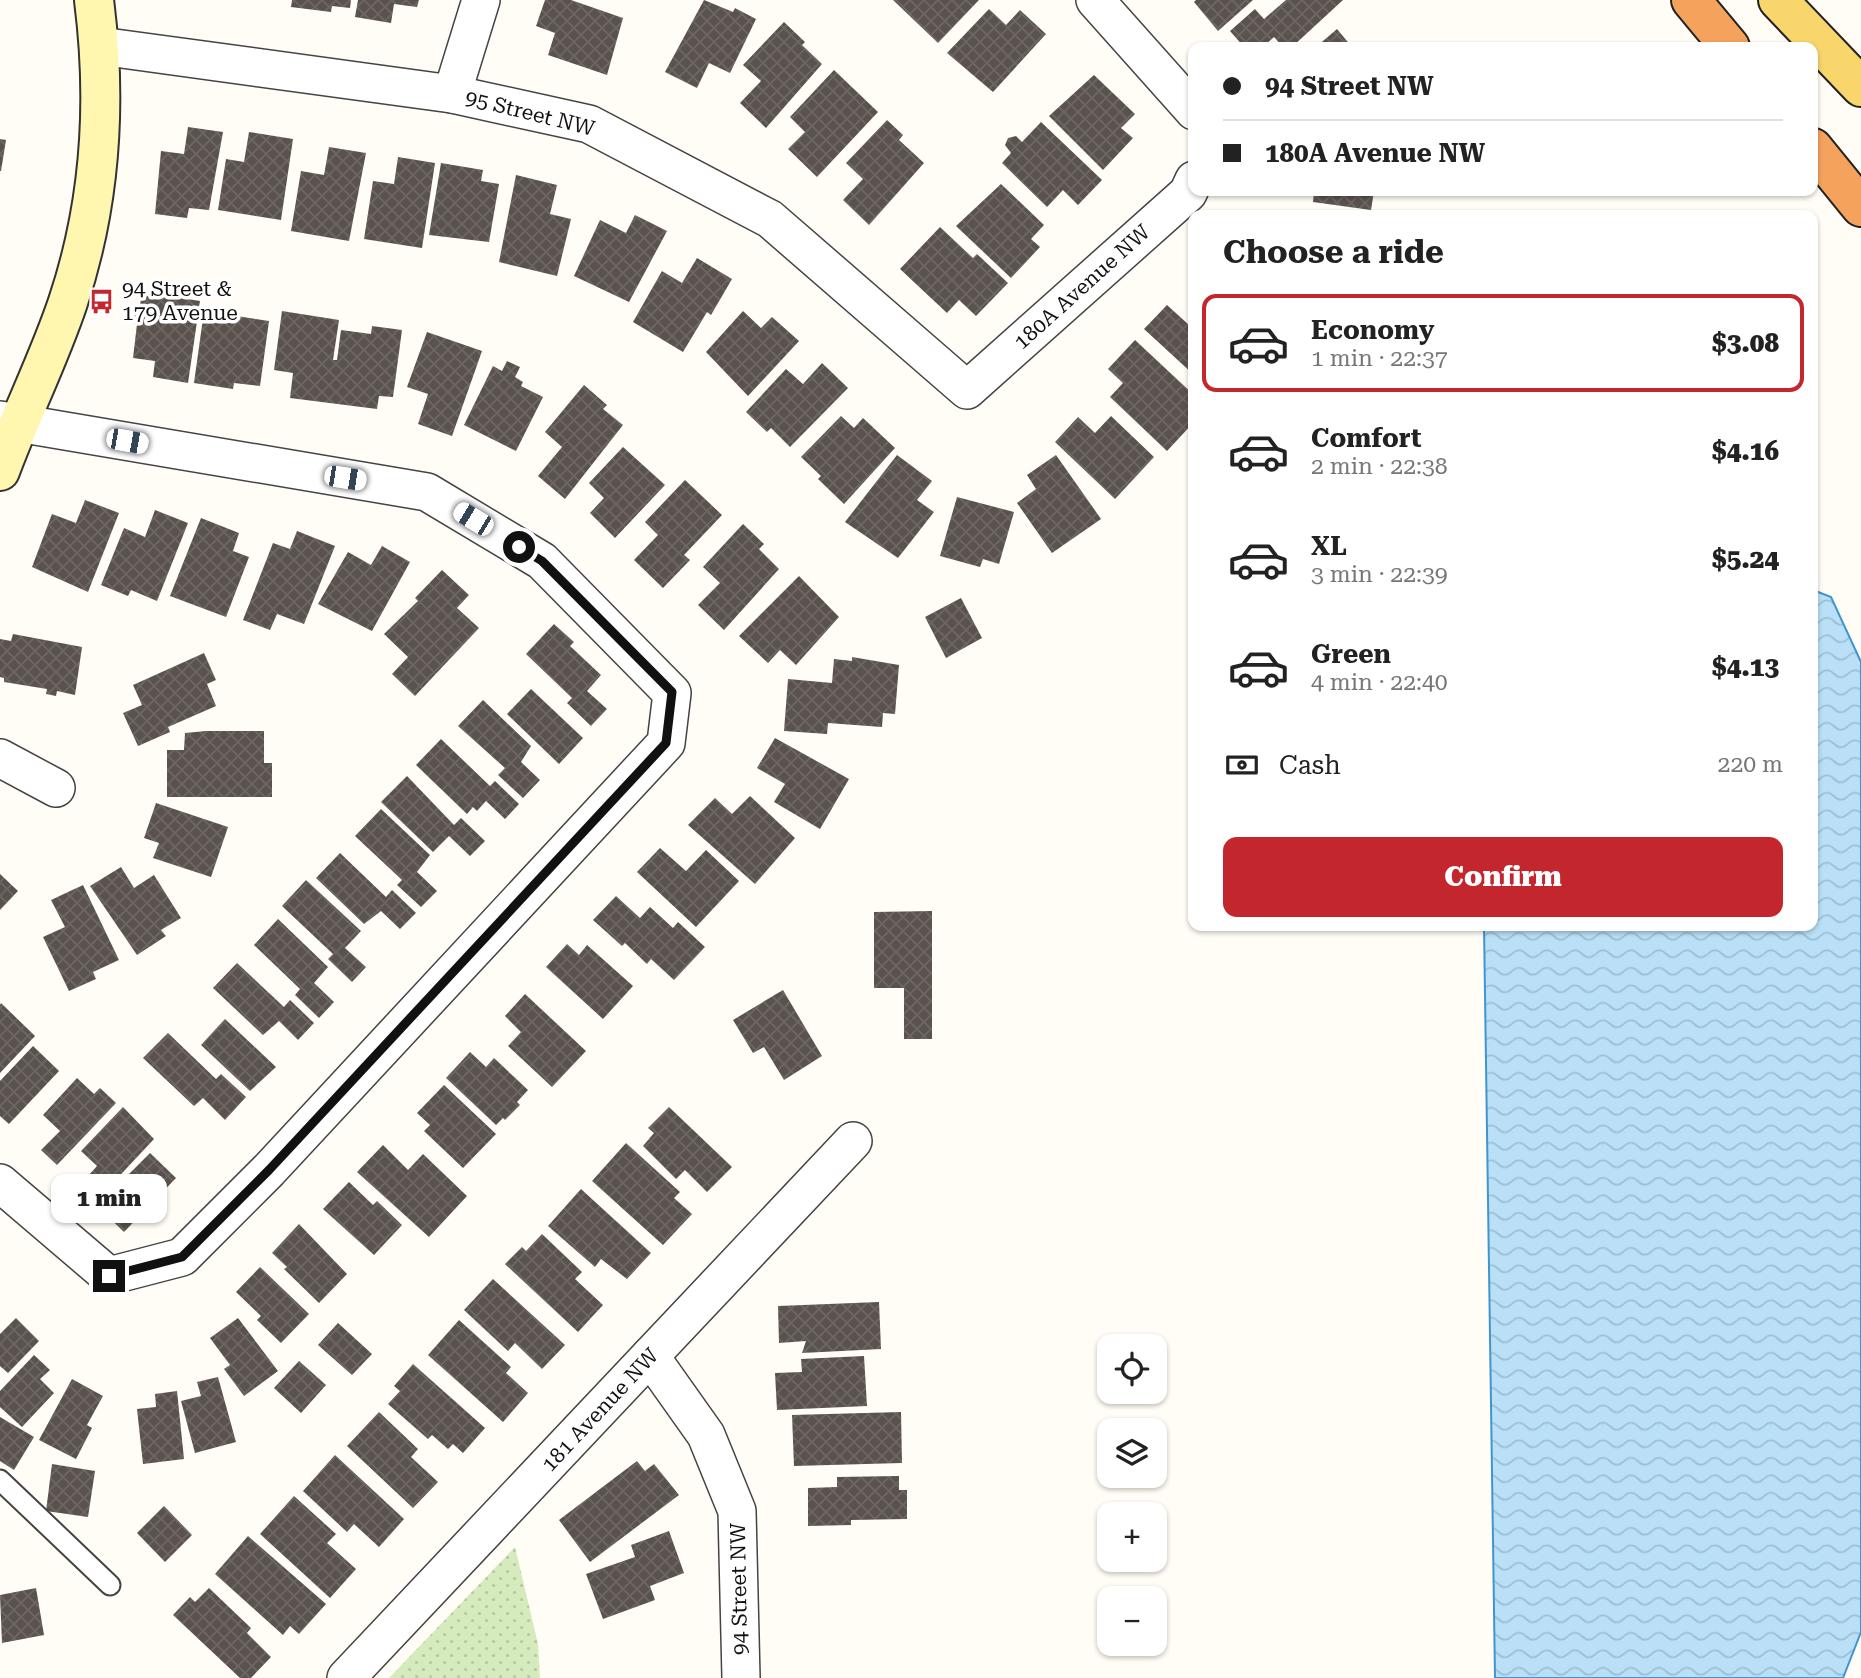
<!DOCTYPE html>
<html lang="en">
<head>
<meta charset="utf-8">
<style>
	body { margin:0; font-family:"Roboto Serif",serif; background:#f6f6f6; color:#222; height:100vh; display:flex; flex-direction:column; font-size:26px; white-space:nowrap }
	* { box-sizing:border-box; margin:0 }
	p { font-size:23px; color:#767676 }
	.icon { flex:none; width:38px; height:38px; fill:none; stroke:currentColor; stroke-width:2; stroke-linecap:round; stroke-linejoin:round }
	.map { position:relative; flex:1; overflow:hidden }
	.sheet { position:absolute; left:1188px; top:210px; width:630px; height:721px; display:flex; flex-direction:column; background:#fff; border-radius:14px; box-shadow:0 2px 5px #0004 }
	.sheet>* { flex:none }
	.top-card { position:absolute; left:1188px; top:42px; width:630px; height:154px; border-radius:14px; box-shadow:0 2px 5px #0004; display:grid; align-content:center; height:154px; padding:0 35px; background:#fff }
	.controls { position:absolute; left:1097px; top:1334px; display:grid; gap:14px }
	.controls a { display:grid; place-items:center; width:70px; height:70px; border-radius:14px; background:#fff; box-shadow:0 2px 5px #0004; font-size:35px }
	.end { position:absolute; width:32px; height:32px; margin:-16px; border:9px solid #111; background:#fff; box-shadow:0 0 0 4px #fff }
	.from { border-radius:50% }
	.bubble { position:absolute; height:49px; border-radius:14px; background:#fff; box-shadow:0 2px 5px #0004; font-size:23px; font-weight:800; line-height:49px; text-align:center }
	.car { position:absolute; width:21px; height:42px; margin:-21px -10px; border-radius:9px; box-shadow:0 0 5px 2px #0007; background:linear-gradient(#fff 24%,#345 0 40%,#fff 0 76%,#345 0 86%,#fff 0) }
	.top-card b { display:flex; align-items:center; gap:24px; height:66px; font-size:26px }
	.top-card b+b { border-top:2px solid #e0e0e0 }
	.top-card i { width:18px; height:18px; background:#222 }
	ul { padding:0; list-style:none }
	li { display:flex; align-items:center; gap:21px; height:98px; margin:0 14px 10px; padding:0 21px; border:4px solid transparent; border-radius:14px }
	li div { flex:1 }
	li b { display:block; font-size:26px }
	li em { font-style:normal; font-weight:800 }
	li.selected { border-color:#c4262e }
	li>.icon { width:63px; height:63px; stroke-width:1.5 }
	h2 { padding:0 35px; font-size:32px; line-height:84px }
	.pay { display:flex; align-items:center; gap:18px; height:77px; padding:0 35px; font-size:26px }
	.pay p { margin-inline-start:auto }
	.primary-button { display:flex; gap:14px; margin-top:auto; padding:14px 35px }
	.primary-button a { flex:1; height:80px; border-radius:14px; background:#c4262e; color:#fff; font-size:28px; font-weight:800; line-height:80px; text-align:center }
	.map>svg:first-child { display:block }
	.park { fill:url(#park-dots) }
	.water { fill:url(#water-waves); stroke:#3f96cf; stroke-width:2 }
	.building { fill:url(#building-cross-hatch) }
	.lines { fill:none; stroke-linecap:round; stroke-linejoin:round }
	.lane-casing { stroke:#444; stroke-width:23 }
	.street-casing { stroke:#444; stroke-width:40 }
	.secondary-casing { stroke:#333; stroke-width:42 }
	.primary-casing { stroke:#222; stroke-width:42 }
	.highway-casing { stroke:#222; stroke-width:42 }
	.lane { stroke:#fff; stroke-width:19 }
	.street { stroke:#fff; stroke-width:37 }
	.secondary { stroke:#fff6b0; stroke-width:38 }
	.primary { stroke:#f9d66b; stroke-width:38 }
	.highway { stroke:#f5a25d; stroke-width:38 }
	.route { stroke:#111; stroke-width:9 }
	.labels { text-anchor:middle; stroke-width:7; stroke-linejoin:round; paint-order:stroke }
	.street-label { font-size:21px; fill:#111; stroke:#fff }
	.poi-label { font-size:21px; fill:#111; stroke:#fff; text-anchor:start }
</style>
</head>
<body>
<div class="map">
<svg width="1861" height="1678" viewBox="0 0 1861 1678">
	<defs>
		<pattern id="park-dots" width="8" height="8" patternUnits="userSpaceOnUse" patternTransform="scale(1.75)"><rect width="8" height="8" fill="#d5ebbd"/><path d="M2 2h.1M6 6h.1" fill="none" stroke="#b6c8a1" stroke-width="1.8" stroke-linecap="round"/></pattern>
		<pattern id="water-waves" width="16" height="10" patternUnits="userSpaceOnUse" patternTransform="scale(1.75)"><rect width="16" height="10" fill="#b9e0f7"/><path d="M0 5q4-4 8 0t8 0" fill="none" stroke="#9ebfd3"/></pattern>
		<pattern id="building-cross-hatch" width="8" height="8" patternUnits="userSpaceOnUse" patternTransform="scale(1.75)"><rect width="8" height="8" fill="#5a524d"/><path d="M0 0l8 8M0 8l8-8" fill="none" stroke="#6d6662"/></pattern>
	</defs>
	<rect width="100%" height="100%" fill="#fffdf5"/>
	<path class="park" d="M515,1547l23,97 2,34h-151z"/>
	<path class="water" d="M1813,590l18,7 30,65v970l-18,46h-348l-11,-752h329z"/>
	<g class="building">
		<path d="M292,0h59l-1,8 -18,-2 -1,6 -40,-5z"/>
		<path d="M358,0h61l-2,7 -23,-3 -3,19 -36,-6z"/>
		<path d="M545,0h26l52,18 -16,57 -59,-20 7,-22 -19,-7z"/>
		<path d="M704,0l29,12 2,-4 21,11 -26,54 -21,-10 -12,25 -32,-16z"/>
		<path d="M893,0h86l-41,43z"/>
		<path d="M1196,0h57l-35,31 -24,-29z"/>
		<path d="M1286,0h57l-51,47h-9l-9,-10 -11,10h-19l-14,-16 25,-22 9,10z"/>
		<path d="M989,9l17,16 14,-15 26,24 -53,58 -46,-39z"/>
		<path d="M784,22l21,20 -3,3 20,19 -56,64 -26,-25 21,-22 -18,-16z"/>
		<path d="M1337,29l15,18h-36z"/>
		<path d="M834,70l44,42 -61,65 -29,-28 17,-17 -15,-15z"/>
		<path d="M1094,75l41,39 -14,14 12,10 -30,32 -54,-54z"/>
		<path d="M887,120l16,15 -4,5 25,23 -55,62 -26,-25 20,-21 -17,-16z"/>
		<path d="M1041,122l61,58 -24,25 -15,-15 -16,17 -45,-44 9,-10 -6,-8 3,-7 8,-2 6,6z"/>
		<path d="M188,127l35,5 -14,78 -20,-2 -2,10 -32,-4 6,-63 23,3z"/>
		<path d="M249,132l44,7 -12,81 -63,-10 8,-51 18,3z"/>
		<path d="M0,139l6,1 -5,31h-1z"/>
		<path d="M329,147l37,6 -17,88 -58,-10 10,-60 23,4z"/>
		<path d="M398,157l37,6 -13,85 -58,-9 9,-58 21,3z"/>
		<path d="M441,163l42,7 -2,11 18,3 -10,58 -60,-7z"/>
		<path d="M516,175l41,10 -7,29 21,5 -14,57 -58,-14z"/>
		<path d="M1001,184l43,41 -13,14 9,8 -29,31 -55,-52z"/>
		<path d="M1314,191h60l-3,19 -58,-8z"/>
		<path d="M635,215l32,16 -38,71 -55,-26 26,-56 26,13z"/>
		<path d="M940,227l33,31 4,-4 31,29 -32,33 -17,-16 -12,13 -47,-44z"/>
		<path d="M697,258l35,21 -21,36 -4,-3 -24,40 -50,-30 29,-51 20,12z"/>
		<path d="M142,292l58,9 -12,82 -35,-6 2,-16 -22,-3 4,-34h-3l1,-12 4,1z"/>
		<path d="M1167,305l22,20 5,-4v54l-50,-46z"/>
		<path d="M204,311l65,10 -9,65 -26,-3 -1,6 -39,-6z"/>
		<path d="M282,311l57,9 -6,40h4l4,-30 30,4 1,-8 30,4 -9,67 -14,-1 -2,13 -87,-11 3,-25 -19,-3z"/>
		<path d="M743,311l18,17 11,-11 27,24 -51,55 -42,-44z"/>
		<path d="M427,332l55,19 -30,85 -34,-12 10,-30 -21,-7z"/>
		<path d="M1135,340l59,55v27l-27,29 -57,-54 13,-14 -15,-14z"/>
		<path d="M507,361l13,6 -5,10 8,5 -2,4 22,11 -27,54 -52,-26 29,-59 9,5z"/>
		<path d="M822,363l26,25 -58,59 -19,-19 -4,4 -21,-20 40,-43 17,15z"/>
		<path d="M584,385l23,20 -4,4 20,16 -58,74 -27,-23 24,-29 -17,-15z"/>
		<path d="M841,416l13,12 9,-10 32,30 -51,56 -26,-25 3,-3 -20,-19z"/>
		<path d="M1111,416l43,41 -39,42 -60,-57 23,-25 17,16z"/>
		<path d="M623,447l42,38 -50,53 -25,-25 14,-15 -15,-15z"/>
		<path d="M897,455l35,26 -15,19 17,12 -36,46 -53,-36z"/>
		<path d="M1056,455l45,64 -49,34 -35,-50 19,-14 -9,-14z"/>
		<path d="M685,480l37,35 -38,40 6,5 -27,28 -29,-28 24,-25 -13,-13z"/>
		<path d="M957,497l57,15 -15,52 -16,-5 -3,8 -40,-11z"/>
		<path d="M85,500l34,13 -31,79 -56,-25 20,-53 24,9z"/>
		<path d="M155,510l33,13 -31,78 -26,-11 -3,6 -27,-11 23,-57 21,9z"/>
		<path d="M201,518l38,15 -6,18 16,6 -23,60 -56,-21z"/>
		<path d="M743,524l21,20 -5,5 20,20 -55,61 -26,-25 22,-22 -17,-16z"/>
		<path d="M297,531l38,15 -31,78 -27,-10 -7,16 -27,-10 30,-77 17,6z"/>
		<path d="M382,546l28,16 -38,69 -54,-27 30,-52 23,13z"/>
		<path d="M442,570l27,25 -12,13 22,20 -64,68 -23,-22 16,-17 -24,-23 34,-33 -3,-3z"/>
		<path d="M799,576l40,41 -43,48 -16,-15 -12,13 -29,-27z"/>
		<path d="M961,598l21,40 -36,20 -21,-41z"/>
		<path d="M554,624l20,18 -4,4 31,29 -14,16 20,18 -16,17 -24,-23 5,-5 -46,-44z"/>
		<path d="M13,634l69,13 -7,48 -18,-4 -1,5 -10,-2 1,-5 -43,-7v-4l-4,-1v-38l11,2z"/>
		<path d="M204,653l12,27 -9,4 9,22 -48,21 2,5 -32,14 -15,-33 19,-8 -9,-20z"/>
		<path d="M852,657l47,8 -4,49 -12,-1 -1,14 -54,-4 -1,11 -43,-3 4,-52 44,4 2,-24 18,2z"/>
		<path d="M531,689l52,49 -24,26 -52,-50z"/>
		<path d="M483,700l48,46 -10,16 19,18 -17,18 -25,-23 7,-7 -47,-42z"/>
		<path d="M206,731h58v32h8v34h-105v-47h17l1,-17z"/>
		<path d="M775,738l74,41 -29,50 -46,-27 11,-18 -28,-16z"/>
		<path d="M441,739l49,47 5,-5 24,23 -14,15 -19,-18 -9,10 -4,-4 -6,7 -51,-49z"/>
		<path d="M407,776l47,49 7,-7 24,23 -15,15 -21,-20 -16,16 -52,-50z"/>
		<path d="M750,796l45,42 -40,46 -67,-59 27,-27 17,16z"/>
		<path d="M156,803l72,24 -17,50 -58,-19 6,-15 -15,-5z"/>
		<path d="M381,809l49,46 -13,17 20,19 -16,16 -24,-22 5,-5 -47,-44z"/>
		<path d="M660,848l26,23 20,-21 33,31 -43,46 -59,-55z"/>
		<path d="M340,853l46,44 6,-7 24,23 -16,16 -19,-18 -17,13 -48,-46z"/>
		<path d="M121,867l13,21 20,-13 27,43 -20,12 5,6 -29,19 -47,-69z"/>
		<path d="M0,874l18,17 -18,19z"/>
		<path d="M306,880l55,51 -16,17 21,19 -14,15 -24,-23 5,-5 -51,-48z"/>
		<path d="M83,885l36,75 -26,12 3,7 -27,12 -26,-54 22,-10 -14,-27z"/>
		<path d="M616,896l24,22 10,-11 23,21 5,-6 27,25 -31,33 -23,-21 -4,5 -22,-21 -3,3 -29,-26z"/>
		<path d="M932,911v128h-28v-51h-30v-76z"/>
		<path d="M278,919l50,48 -14,16 20,19 -15,16 -24,-23 5,-6 -46,-44z"/>
		<path d="M567,944l12,11 8,-10 46,41 -30,33 -57,-52z"/>
		<path d="M237,963l47,44 6,-7 24,23 -16,17 -19,-19 -16,14 -50,-47z"/>
		<path d="M783,990l39,66 -38,24 -20,-33 -11,6 -20,-33z"/>
		<path d="M525,994l61,57 -34,36 -44,-41 13,-14 -16,-16z"/>
		<path d="M1,1003l34,33 -35,37v-68z"/>
		<path d="M225,1019l51,48 -26,24 -49,-46z"/>
		<path d="M168,1033l48,46 5,-5 25,23 -21,23 -22,-22 -9,8 -51,-48z"/>
		<path d="M33,1046l26,25 -50,53 -9,-8v-35z"/>
		<path d="M470,1052l16,15 8,-9 34,32 -11,12 3,3 -15,15 -2,-2 -7,7 -50,-47z"/>
		<path d="M77,1078l17,16 6,-6 16,15 -59,62 -16,-15 19,-19 -17,-16z"/>
		<path d="M444,1085l52,49 -33,34 -39,-37 6,-6 -13,-12z"/>
		<path d="M123,1107l31,32 -59,63 -16,-16 18,-20 -16,-15z"/>
		<path d="M669,1107l63,60 -25,25 -22,-22 -9,9 -33,-33 11,-13 -6,-5z"/>
		<path d="M626,1143l54,49 -6,6 18,16 -29,31 -71,-64z"/>
		<path d="M383,1145l25,25 15,-16 44,42 -38,41 -72,-65z"/>
		<path d="M150,1153l26,25 -52,54 -27,-26z"/>
		<path d="M349,1182l24,23 4,-4 25,24 -28,30 -51,-46z"/>
		<path d="M581,1189l70,64 -24,26 -26,-20 -6,8 -47,-41z"/>
		<path d="M299,1224l48,50 -28,29 -35,-34 3,-2 -15,-14z"/>
		<path d="M542,1234l40,38 -7,7 28,26 -25,27 -73,-68 17,-17 4,4z"/>
		<path d="M260,1267l49,47 -28,29 -24,-23 4,-4 -25,-24z"/>
		<path d="M493,1279l72,66 -23,24 -27,-26 -7,8 -44,-41z"/>
		<path d="M879,1302l2,47 -79,4 4,-12 -27,2 -1,-37z"/>
		<path d="M16,1318l23,23 -31,32 -8,-7v-32z"/>
		<path d="M238,1318l40,53 -34,25 -20,-27 6,-4 -20,-27z"/>
		<path d="M459,1320l52,47 -5,6 22,20 -25,29 -75,-67z"/>
		<path d="M338,1323l34,31 -20,21 -34,-30z"/>
		<path d="M34,1355l16,15 -10,9 14,14 -32,34 -22,-20v-16z"/>
		<path d="M864,1356l3,50 -90,4 -2,-37 27,-1 -1,-13z"/>
		<path d="M299,1361l27,24 -25,28 -27,-25z"/>
		<path d="M413,1364l72,64 -22,25 -10,-9 -5,5 -16,-14 -4,4 -40,-35 12,-13 -6,-5z"/>
		<path d="M218,1377l18,65 -41,11 -14,-52 20,-5 -4,-14z"/>
		<path d="M72,1379l31,17 -16,29 5,3 -16,31 -37,-19z"/>
		<path d="M177,1391l7,68 -41,5 -6,-55 19,-2 -1,-13z"/>
		<path d="M379,1412l39,37 -7,8 27,25 -25,26 -66,-62z"/>
		<path d="M901,1412l1,51 -108,3 -2,-51z"/>
		<path d="M0,1417l34,20 -20,33 -14,-9z"/>
		<path d="M335,1455l69,64 -25,28 -25,-23 -7,8 -44,-41z"/>
		<path d="M637,1461l8,10 9,-7 25,31 -89,67 -31,-42z"/>
		<path d="M52,1464l43,7 -7,46 -42,-6z"/>
		<path d="M899,1476v14h8v29l-56,1v5l-43,1v-38l29,-1v-10z"/>
		<path d="M294,1496l42,38 -9,9 29,26 -26,29 -70,-64z"/>
		<path d="M164,1506l28,29 -27,27 -28,-29z"/>
		<path d="M669,1531l15,42 -34,13 5,14 -52,19 -17,-45 49,-17 -4,-12z"/>
		<path d="M248,1536l78,68 -27,30 -9,-8 -7,9 -68,-61z"/>
		<path d="M36,1588l8,47 -42,8 -2,-48z"/>
		<path d="M209,1588l42,40 -4,5 24,24 -20,21h-11l-67,-63 17,-18 5,5z"/>
	</g>
	<g class="lines">
		<defs>
			<path id="lane" d="M0,1480l110,105"/>
			<g id="street">
				<path d="M1095,0l99,111"/>
				<path d="M100,46l352,48 137,30 181,95 197,171 221,-197 6,-13"/>
				<path d="M452,94l29,-94"/>
				<path d="M0,420l427,72 115,69 130,132 -6,50 -397,427 -87,87 -73,19 -109,-93"/>
				<path d="M0,758l56,30"/>
				<path d="M650,1356l56,79 31,76 4,167"/>
				<path d="M346,1678l507,-537"/>
			</g>
			<path id="secondary" d="M0,471c21,-57 49,-112 68,-169 33,-99 39,-200 26,-302"/>
			<path id="primary" d="M1778,0l83,87"/>
			<g id="highway">
				<path d="M1691,0l39,47"/>
				<path d="M1813,148l48,59"/>
			</g>
		</defs>
		<use href="#lane" class="lane-casing"/>
		<use href="#street" class="street-casing"/>
		<use href="#secondary" class="secondary-casing"/>
		<use href="#primary" class="primary-casing"/>
		<use href="#highway" class="highway-casing"/>
		<use href="#lane" class="lane"/>
		<use href="#street" class="street"/>
		<use href="#secondary" class="secondary"/>
		<use href="#primary" class="primary"/>
		<use href="#highway" class="highway"/>
	</g>
	<g class="lines">
		<path class="route" d="M109,1276l73,-19 87,-87 397,-427 6,-51 -130,-131 -23,-14"/>
	</g>
	<defs>
		<symbol id="bus-bare" viewBox="-9 -9 18 18"><path d="M-5-6H5V4H4V6H2V4H-2V6H-4V4H-5ZM-3.5-4V0h7V-4ZM-3.5 1.2v1.5H-2V1.2ZM2 1.2v1.5H3.5V1.2Z" fill="#c4262e" stroke="#fff" stroke-width="2.5" paint-order="stroke"/></symbol>
	</defs>
	<g fill-rule="evenodd">
		<use href="#bus-bare" x="84" y="284" width="35" height="35"/>
	</g>
	<g class="labels">
		<g class="street-label">
			<text transform="translate(530 113) rotate(14)" y="7">95 Street NW</text>
			<text transform="translate(1082 287) rotate(-42)" y="7">180A Avenue NW</text>
			<text transform="translate(600 1410) rotate(-47)" y="7">181 Avenue NW</text>
			<text transform="translate(739 1589) rotate(-91)" y="7">94 Street NW</text>
		</g>
		<g class="poi-label">
			<text x="122" y="296">94 Street &amp;<tspan x="122" dy="24">179 Avenue</tspan></text>
		</g>
	</g>
</svg>
<div class="controls">
<a><svg class="icon" aria-label="locate" viewBox="0 0 24 24"><circle cx="12" cy="12" r="6"/><path d="M12 2v4M12 18v4M2 12h4M18 12h4"/></svg></a>
<a><svg class="icon" aria-label="layers" viewBox="0 0 24 24"><path d="M12 4l9 5-9 5-9-5zM3 14l9 5 9-5"/></svg></a>
<a>+</a>
<a>−</a>
</div>
<i class="end from" style="left:519px;top:547px"></i>
<i class="end" style="left:109px;top:1276px"></i>
<div class="bubble" style="left:51px;top:1174px;width:116px">1 min</div>
<i class="car" style="left:127px;top:441px;rotate:100deg"></i>
<i class="car" style="left:345px;top:478px;rotate:99deg"></i>
<i class="car" style="left:473px;top:519px;rotate:301deg"></i>
<div class="top-card">
<b><i class="from"></i>94 Street NW</b>
<b><i></i>180A Avenue NW</b>
</div>
<section class="sheet">
<h2>Choose a ride</h2>
<ul>
<li class="selected"><svg class="icon" aria-label="car" viewBox="0 0 24 24"><path d="M5 17H2v-5l4-1 3-4h7l3 4 3 1v5h-3M9 17h6M6 11h13"/><circle cx="7" cy="17" r="2"/><circle cx="17" cy="17" r="2"/></svg><div><b>Economy</b><p>1 min · 22:37</p></div><em>$3.08</em></li>
<li><svg class="icon" aria-label="car" viewBox="0 0 24 24"><path d="M5 17H2v-5l4-1 3-4h7l3 4 3 1v5h-3M9 17h6M6 11h13"/><circle cx="7" cy="17" r="2"/><circle cx="17" cy="17" r="2"/></svg><div><b>Comfort</b><p>2 min · 22:38</p></div><em>$4.16</em></li>
<li><svg class="icon" aria-label="car" viewBox="0 0 24 24"><path d="M5 17H2v-5l4-1 3-4h7l3 4 3 1v5h-3M9 17h6M6 11h13"/><circle cx="7" cy="17" r="2"/><circle cx="17" cy="17" r="2"/></svg><div><b>XL</b><p>3 min · 22:39</p></div><em>$5.24</em></li>
<li><svg class="icon" aria-label="car" viewBox="0 0 24 24"><path d="M5 17H2v-5l4-1 3-4h7l3 4 3 1v5h-3M9 17h6M6 11h13"/><circle cx="7" cy="17" r="2"/><circle cx="17" cy="17" r="2"/></svg><div><b>Green</b><p>4 min · 22:40</p></div><em>$4.13</em></li>
</ul>
<div class="pay"><svg class="icon" aria-label="cash" viewBox="0 0 24 24"><path d="M3 7h18v10H3z"/><circle cx="12" cy="12" r="2"/></svg>Cash<p>220 m</p></div>
<div class="primary-button"><a>Confirm</a></div>
</section>
</div>
</body>
</html>
